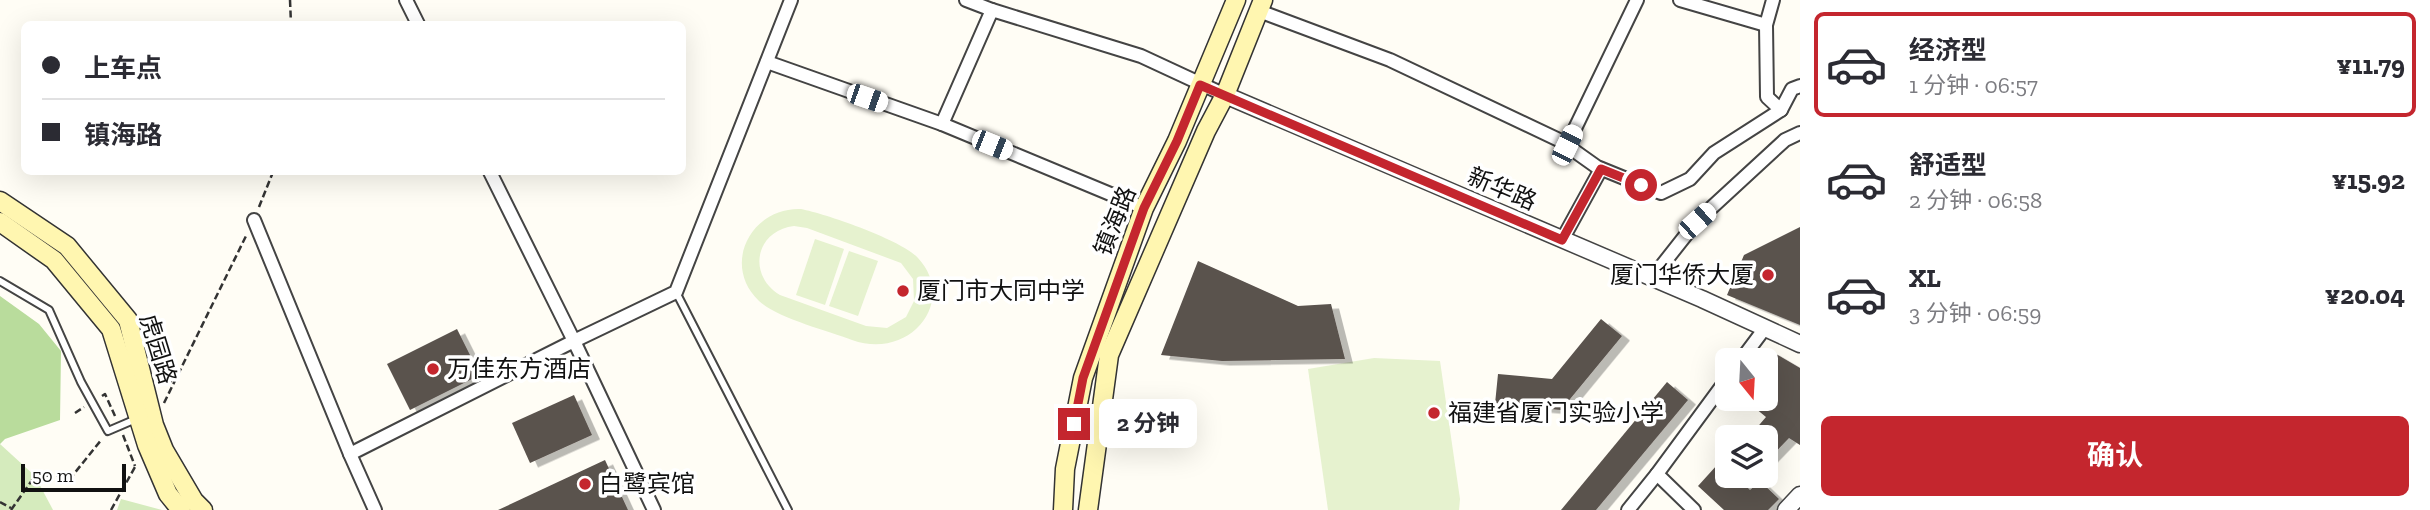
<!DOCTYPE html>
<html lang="zh">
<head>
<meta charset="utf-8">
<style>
	body { margin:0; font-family:"Zilla Slab","Noto Sans SC",serif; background:#f2f2f3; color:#2b2b33; height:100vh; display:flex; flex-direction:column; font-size:26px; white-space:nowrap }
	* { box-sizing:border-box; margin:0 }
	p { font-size:23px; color:#7c7c81 }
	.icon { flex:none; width:38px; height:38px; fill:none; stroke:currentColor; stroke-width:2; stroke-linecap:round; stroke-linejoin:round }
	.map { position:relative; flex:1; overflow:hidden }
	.panel { display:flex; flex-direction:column; background:#fff; width:630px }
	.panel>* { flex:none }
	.banner { position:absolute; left:21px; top:21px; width:665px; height:154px; border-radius:10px; box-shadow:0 7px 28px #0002; display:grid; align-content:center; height:154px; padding:0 21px; background:#fff }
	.needle { width:46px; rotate:162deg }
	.buttons { position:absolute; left:1715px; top:348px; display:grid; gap:14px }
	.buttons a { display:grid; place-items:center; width:63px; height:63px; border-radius:10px; background:#fff; box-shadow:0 7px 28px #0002; font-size:35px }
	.scale { position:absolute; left:21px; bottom:18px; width:105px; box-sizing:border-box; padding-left:7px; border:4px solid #111; border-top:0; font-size:19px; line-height:24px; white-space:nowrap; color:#111; -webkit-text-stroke:5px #fff; paint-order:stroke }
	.end { position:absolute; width:32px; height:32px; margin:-16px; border:9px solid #c4262e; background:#fff; box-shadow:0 0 0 4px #fff }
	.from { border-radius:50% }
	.bubble { position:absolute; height:49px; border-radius:10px; background:#fff; box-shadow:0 7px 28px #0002; font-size:23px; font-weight:700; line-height:49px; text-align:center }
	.car { position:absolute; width:21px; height:42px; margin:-21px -10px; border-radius:9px; box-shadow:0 0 5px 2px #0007; background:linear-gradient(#fff 24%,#345 0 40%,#fff 0 76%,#345 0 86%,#fff 0) }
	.banner b { display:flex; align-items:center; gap:24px; height:66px; font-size:26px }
	.banner b+b { border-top:2px solid #e1e1e2 }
	.banner i { width:18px; height:18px; background:#2b2b33 }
	ul { padding:12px 0 0; list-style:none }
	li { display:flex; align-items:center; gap:21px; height:105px; margin:0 14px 10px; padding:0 7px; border:4px solid transparent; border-radius:10px }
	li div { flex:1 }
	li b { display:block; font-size:26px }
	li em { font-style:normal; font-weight:700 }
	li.on { border-color:#c4262e }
	li>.icon { width:63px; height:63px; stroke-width:1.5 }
	.primary-button { display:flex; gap:14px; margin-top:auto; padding:14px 21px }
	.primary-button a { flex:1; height:80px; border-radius:10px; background:#c4262e; color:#fff; font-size:28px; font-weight:700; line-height:80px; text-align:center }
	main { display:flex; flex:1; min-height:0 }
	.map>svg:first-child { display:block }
	.green { fill:#d5ebbd }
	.forest { fill:#b9dc9c }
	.pitch { fill:#e6f2cf; fill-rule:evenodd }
	.building { fill:#5a524d; filter:url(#shadow) }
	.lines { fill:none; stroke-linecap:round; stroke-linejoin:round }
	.service-casing { stroke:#444; stroke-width:10 }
	.minor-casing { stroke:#444; stroke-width:16 }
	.tertiary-casing { stroke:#444; stroke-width:19 }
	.secondary-casing { stroke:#333; stroke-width:21 }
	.path { stroke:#333; stroke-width:2.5; stroke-dasharray:7 3.5; stroke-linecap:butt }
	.service { stroke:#fff; stroke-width:6 }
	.minor { stroke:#fff; stroke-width:12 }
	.tertiary { stroke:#fff; stroke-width:16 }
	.secondary { stroke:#fff6b0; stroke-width:18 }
	.route { stroke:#c4262e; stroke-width:9 }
	.poi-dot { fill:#c4262e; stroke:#fff; stroke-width:2.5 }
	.labels { text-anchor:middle; stroke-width:7; stroke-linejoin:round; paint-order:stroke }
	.street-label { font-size:24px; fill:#111; stroke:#fff }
	.poi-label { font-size:24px; fill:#111; stroke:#fff; text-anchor:start }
</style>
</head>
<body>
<main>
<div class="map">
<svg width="1800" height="510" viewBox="0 0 1800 510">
	<defs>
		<filter id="shadow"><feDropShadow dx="8" dy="4.5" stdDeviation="0" flood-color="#0004"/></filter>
	</defs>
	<rect width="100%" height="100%" fill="#fffdf5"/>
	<g class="green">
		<path d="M0,444l35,32 18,34h-53z"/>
		<path d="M121,499l41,11h-45z"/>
	</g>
	<path class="forest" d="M0,296l39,28 22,27 -1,69 -55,19 -5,5z"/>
	<g class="pitch">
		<path d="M801,209c25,5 101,31 117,49 40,43 -8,103 -66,82 -24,-9 -75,-22 -93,-39 -38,-36 -8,-94 42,-92zM794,226l13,2 94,35 12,16 1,22 -8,16 -19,11 -21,-2 -86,-31c-33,-20 -25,-64 14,-69z"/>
		<path d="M815,239l29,10 -19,56 -29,-10z"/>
		<path d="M849,251l29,10 -20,55 -29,-10z"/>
		<path d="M1374,358l66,3 20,138 -1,11h-131l-20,-141z"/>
	</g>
	<g class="building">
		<path d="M1800,227v98l-73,-30 17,-40z"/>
		<path d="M1198,261l100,45 33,-2 14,55 -123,2 -61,-6z"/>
		<path d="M1601,319l21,17 -61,74 -66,-6 3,-30 54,5z"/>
		<path d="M457,329l23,46 -70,35 -23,-46z"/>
		<path d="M1771,351l29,17v77l-11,-7 -23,24v-24h-18l18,-21 -22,-18h22v-41z"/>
		<path d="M1667,382l21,18 -92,110h-35z"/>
		<path d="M574,395l18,40 -62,28 -18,-40z"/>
		<path d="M1727,454v22h9l14,14 10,-9 19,18 -11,11h-44l-26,-24z"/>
		<path d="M605,460l23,50h-130z"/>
	</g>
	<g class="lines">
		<defs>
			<g id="service">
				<path d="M0,281l49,29 32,72 27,49 28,-12"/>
				<path d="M676,292l112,218"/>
			</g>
			<g id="minor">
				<path d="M406,0l12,24"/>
				<path d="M966,0l26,10"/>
				<path d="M1680,0l86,25"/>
				<path d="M1773,0l-7,25 1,72 14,13"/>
				<path d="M1259,11l131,49 169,80 38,27 64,26 29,-14 24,-26 67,-43 11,-21 8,-3"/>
				<path d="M767,62l175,62"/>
				<path d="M1567,145l70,-145"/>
				<path d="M490,172l84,169 102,-49 115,-292"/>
				<path d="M1144,208l-202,-84 50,-114 149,46 84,39"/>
				<path d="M254,220l96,234"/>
				<path d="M1562,240l39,-71"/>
				<path d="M1652,278l45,-57 88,-81 15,-7"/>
				<path d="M1741,360l24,-32"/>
				<path d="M375,510l-25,-56 224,-113 80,169"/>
				<path d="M1628,510l29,-36"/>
				<path d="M1694,510l-37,-36 70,-95"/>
			</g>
			<g id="tertiary">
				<path d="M1225,95l477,204 98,45"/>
				<path d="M1786,510l14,-15"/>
			</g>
			<g id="secondary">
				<path d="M0,201l67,45 61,74 26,105 10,25 30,51 9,9"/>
				<path d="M0,222l54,38 57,69 36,116 21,49 13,16"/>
				<path d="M1063,510l2,-41 18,-91 61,-170 33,-67 59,-141"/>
				<path d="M1088,510l21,-155 97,-224 19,-36 38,-95"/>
			</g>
		</defs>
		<use href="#service" class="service-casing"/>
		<use href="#minor" class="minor-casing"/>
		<use href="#tertiary" class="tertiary-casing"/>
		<use href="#secondary" class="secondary-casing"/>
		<g class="path">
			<path d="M290,0l1,24"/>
			<path d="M259,207l14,-35"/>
			<path d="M159,370l15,13"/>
			<path d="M102,396l3,-2 10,22"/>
			<path d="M164,403l82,-167"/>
			<path d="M75,413l9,-6"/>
			<path d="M123,435l12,31"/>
			<path d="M0,502l11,6"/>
			<path d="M11,510l24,-34 38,-1 29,-36"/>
			<path d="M111,510l24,-43"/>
		</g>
		<use href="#service" class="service"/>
		<use href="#minor" class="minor"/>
		<use href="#tertiary" class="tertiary"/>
		<use href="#secondary" class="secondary"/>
	</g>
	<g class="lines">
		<path class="route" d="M1074,424l9,-46 61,-170 33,-67 23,-56 362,155 39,-71 40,16"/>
	</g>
	<g class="poi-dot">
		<circle cx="1768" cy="275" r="7"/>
		<circle cx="903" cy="291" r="7"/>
		<circle cx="433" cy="369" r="7"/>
		<circle cx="1434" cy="413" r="7"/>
		<circle cx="585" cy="484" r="7"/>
	</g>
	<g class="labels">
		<g class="street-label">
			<text transform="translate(1502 189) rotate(23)" y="8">新华路</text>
			<text transform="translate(1115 221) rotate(-68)" y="8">镇海路</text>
			<text transform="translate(158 349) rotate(73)" y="8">虎园路</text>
		</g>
		<g class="poi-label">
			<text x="1754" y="283" text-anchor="end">厦门华侨大厦</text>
			<text x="917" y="299">厦门市大同中学</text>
			<text x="447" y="377">万佳东方酒店</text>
			<text x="1448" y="421">福建省厦门实验小学</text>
			<text x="599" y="492">白鹭宾馆</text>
		</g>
	</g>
</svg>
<div class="buttons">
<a><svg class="needle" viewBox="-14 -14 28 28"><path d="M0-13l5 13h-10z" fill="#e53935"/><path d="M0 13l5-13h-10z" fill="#7c7c81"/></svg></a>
<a><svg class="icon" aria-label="layers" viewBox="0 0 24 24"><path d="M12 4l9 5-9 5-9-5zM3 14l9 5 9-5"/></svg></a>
</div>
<div class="scale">50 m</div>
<i class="end from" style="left:1641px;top:185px"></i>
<i class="end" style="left:1074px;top:424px"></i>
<div class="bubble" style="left:1099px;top:399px;width:98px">2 分钟</div>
<i class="car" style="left:867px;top:98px;rotate:109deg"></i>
<i class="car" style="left:992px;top:145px;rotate:112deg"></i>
<i class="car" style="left:1567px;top:145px;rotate:26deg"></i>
<i class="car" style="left:1697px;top:221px;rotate:48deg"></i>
<div class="banner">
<b><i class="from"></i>上车点</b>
<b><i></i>镇海路</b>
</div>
</div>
<section class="panel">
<ul>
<li class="on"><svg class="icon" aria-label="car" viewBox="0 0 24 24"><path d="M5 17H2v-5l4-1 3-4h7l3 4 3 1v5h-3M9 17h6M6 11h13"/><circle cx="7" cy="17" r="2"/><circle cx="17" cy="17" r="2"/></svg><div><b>经济型</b><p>1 分钟 · 06:57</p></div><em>¥11.79</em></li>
<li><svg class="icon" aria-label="car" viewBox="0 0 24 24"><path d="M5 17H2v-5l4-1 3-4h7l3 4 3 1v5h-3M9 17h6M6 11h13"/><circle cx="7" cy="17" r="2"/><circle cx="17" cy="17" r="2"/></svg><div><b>舒适型</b><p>2 分钟 · 06:58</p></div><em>¥15.92</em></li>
<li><svg class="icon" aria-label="car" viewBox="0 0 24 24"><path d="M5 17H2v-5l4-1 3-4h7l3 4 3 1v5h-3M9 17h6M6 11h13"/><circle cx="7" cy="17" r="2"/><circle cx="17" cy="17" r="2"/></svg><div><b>XL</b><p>3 分钟 · 06:59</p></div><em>¥20.04</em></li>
</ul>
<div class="primary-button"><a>确认</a></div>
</section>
</main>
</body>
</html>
